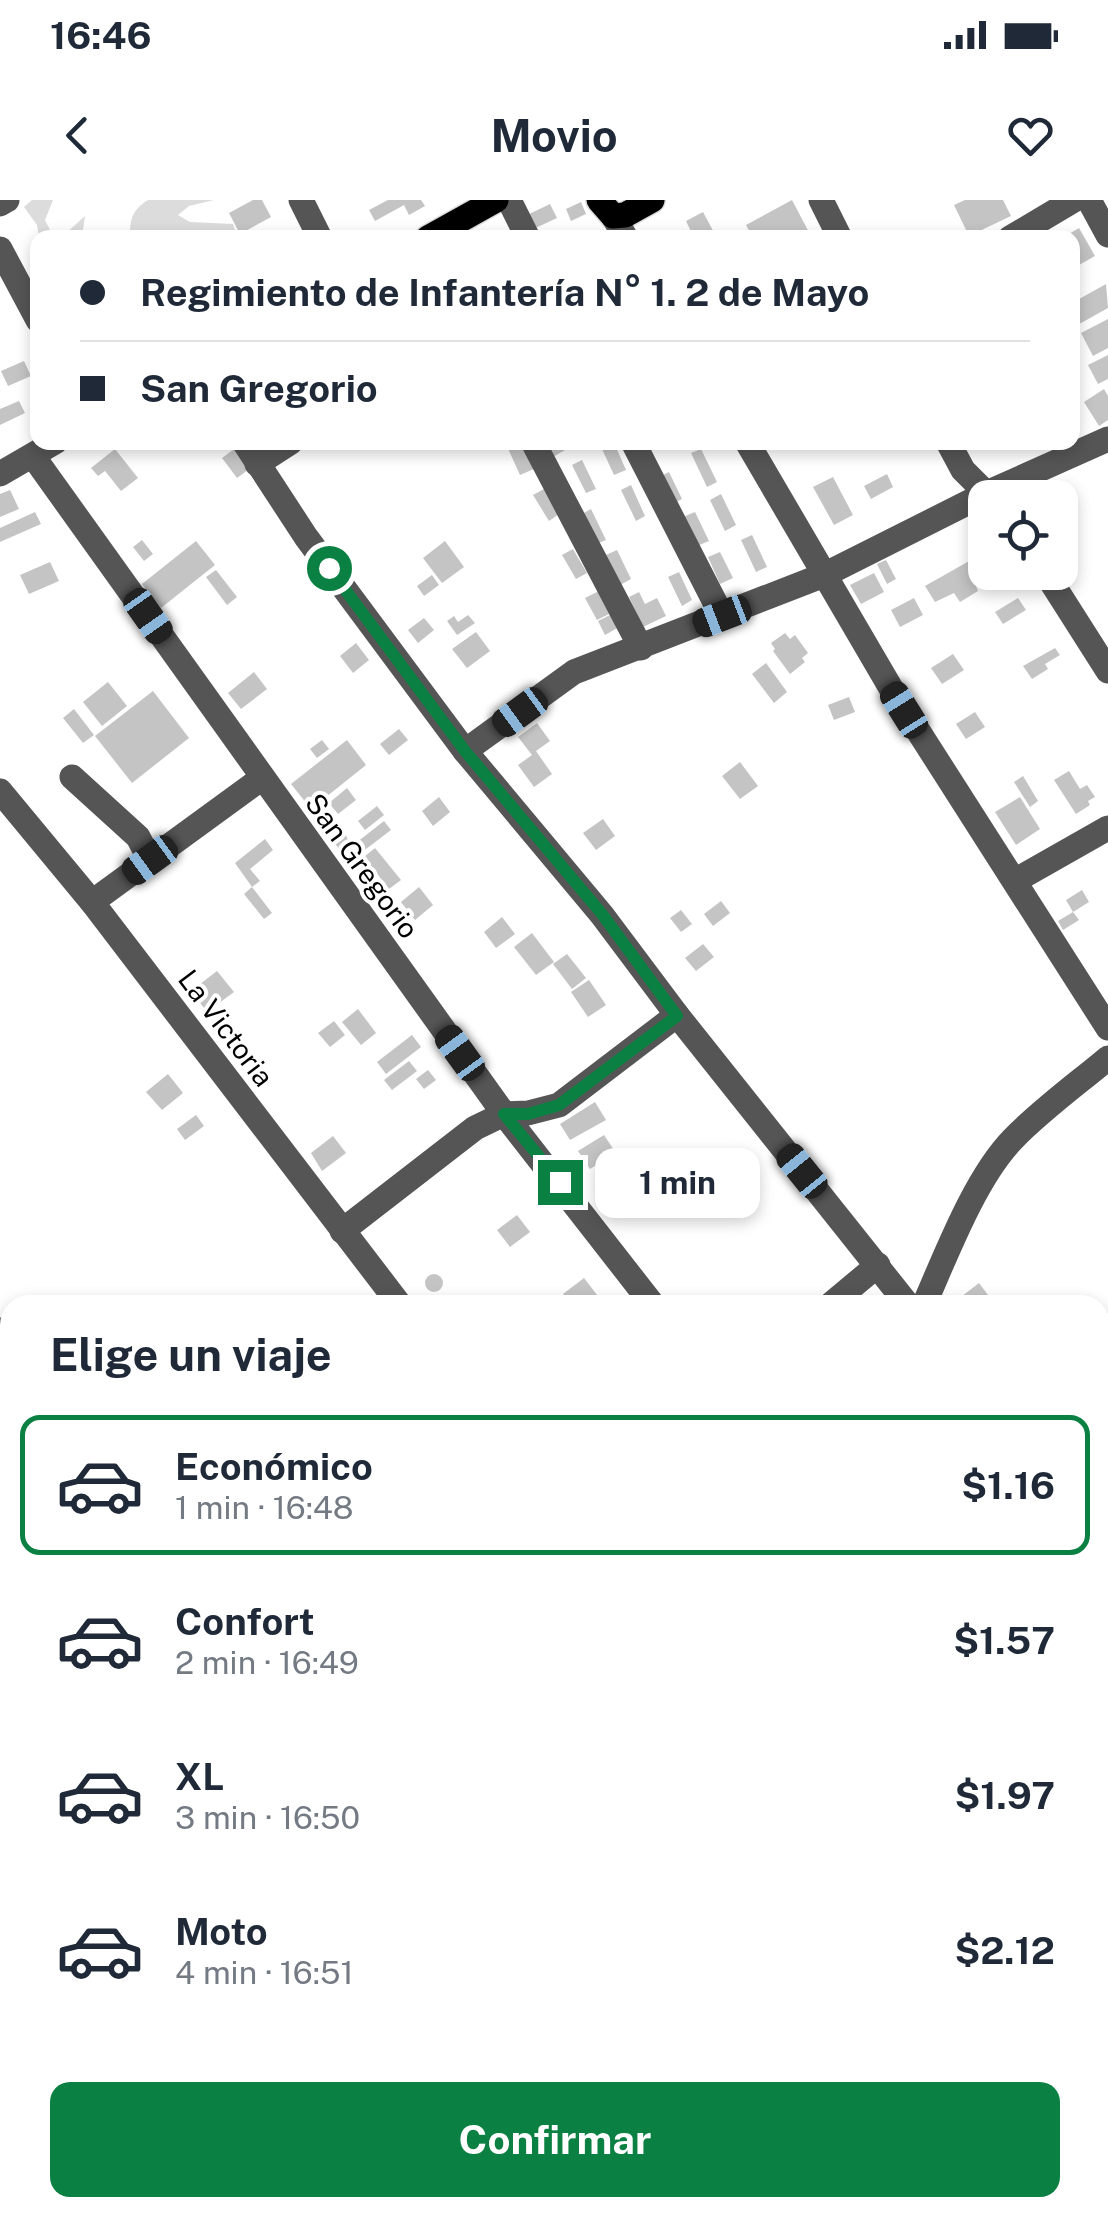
<!DOCTYPE html>
<html lang="es">
<head>
<meta charset="utf-8">
<style>
	body { margin:0; font-family:"Public Sans",sans-serif; background:#f6f6f7; color:#1f2937; height:100vh; display:flex; flex-direction:column; font-size:38px; white-space:nowrap }
	* { box-sizing:border-box; margin:0 }
	p { font-size:32px; color:#747a83 }
	.icon { flex:none; width:55px; height:55px; fill:none; stroke:currentColor; stroke-width:2; stroke-linecap:round; stroke-linejoin:round }
	.map { position:relative; flex:1; overflow:hidden }
	.details { position:absolute; left:0px; top:1095px; width:1110px; height:922px; display:flex; flex-direction:column; background:#fff; border-radius:30px 30px 0 0; box-shadow:0 5px 15px #0003 }
	.details>* { flex:none }
	.banner { position:absolute; left:30px; top:30px; width:1050px; height:220px; border-radius:20px; box-shadow:0 5px 15px #0003; display:grid; align-content:center; height:220px; padding:0 50px; background:#fff }
	.fabs { position:absolute; left:968px; top:280px; display:grid; gap:20px }
	.fabs a { display:grid; place-items:center; width:110px; height:110px; border-radius:20px; background:#fff; box-shadow:0 5px 15px #0003; font-size:50px }
	.end { position:absolute; width:45px; height:45px; margin:-22px; border:12px solid #0b8043; background:#fff; box-shadow:0 0 0 5px #fff }
	.from { border-radius:50% }
	.bubble { position:absolute; height:70px; border-radius:20px; background:#fff; box-shadow:0 5px 15px #0003; font-size:32px; font-weight:700; line-height:70px; text-align:center }
	.car { position:absolute; width:30px; height:60px; margin:-30px -15px; border-radius:12px; box-shadow:0 0 8px 2px #0007; background:linear-gradient(#222 24%,#8ab4d8 0 40%,#222 0 76%,#8ab4d8 0 86%,#222 0) }
	.banner b { display:flex; align-items:center; gap:35px; height:95px; font-size:38px }
	.banner b+b { border-top:2px solid #e0e1e3 }
	.banner i { width:25px; height:25px; background:#1f2937 }
	ul { padding:0; list-style:none }
	li { display:flex; align-items:center; gap:30px; height:140px; margin:0 20px 15px; padding:0 30px; border:5px solid transparent; border-radius:20px }
	li div { flex:1 }
	li b { display:block; font-size:38px }
	li em { font-style:normal; font-weight:700 }
	li.on { border-color:#0b8043 }
	li>.icon { width:90px; height:90px; stroke-width:1.5 }
	h2 { padding:0 50px; font-size:45px; line-height:120px }
	.cta { display:flex; gap:20px; margin-top:auto; padding:20px 50px }
	.cta a { flex:1; height:115px; border-radius:20px; background:#0b8043; color:#fff; font-size:40px; font-weight:700; line-height:115px; text-align:center }
	.status { display:flex; justify-content:space-between; align-items:center; height:70px; padding:0 50px; background:#fff; direction:ltr }
	.status svg { height:28px; fill:currentColor }
	header { display:flex; justify-content:space-between; align-items:center; height:130px; padding:0 50px; background:#fff; font-size:45px; font-weight:700 }
	.map>svg:first-child { display:block }
	.green { fill:#dcdcdc }
	.building { fill:#c4c4c4 }
	.lines { fill:none; stroke-linecap:round; stroke-linejoin:round }
	.major-casing { stroke:#dbdbdb; stroke-width:28 }
	.minor { stroke:#555; stroke-width:25 }
	.major { stroke:#000; stroke-width:25 }
	.route { stroke:#0b8043; stroke-width:12 }
	.labels { text-anchor:middle; stroke-width:8; stroke-linejoin:round; paint-order:stroke }
	.street-label { font-size:28px; fill:#000; stroke:#fff }
</style>
</head>
<body>
<div class="status"><b>16:46</b><svg viewBox="0 0 49 12"><path d="M0 12V9h3v3zM5 12V6h3v6zM10 12V3h3v9zM15 12V0h3v12zM26 1h20v11H26zM47 4h2v5h-2z"/></svg></div>
<header><svg class="icon" aria-label="back" viewBox="0 0 24 24"><path d="M15 5l-7 7 7 7"/></svg>Movio<svg class="icon" aria-label="heart" viewBox="0 0 24 24"><path d="M12 20l-8-8c-3-5 5-10 8-4 3-6 11-1 8 4z"/></svg></header>
<div class="map">
<svg width="1108" height="2016" viewBox="0 0 1108 2016">
	<rect width="100%" height="100%" fill="#fff"/>
	<g class="green">
		<path d="M32,0h21l-8,20 6,12 13,3 21,-19 -3,21h-43l-2,-12 -13,-18z"/>
		<path d="M148,0h66l-25,6 -11,9 12,7 43,2 4,13h-107c0,-18 2,-27 18,-37z"/>
	</g>
	<g class="building">
		<path d="M253,0h9l9,17 -31,17 -11,-21z"/>
		<path d="M388,0h33l4,6 -16,9 -5,-10 -29,16 -6,-11z"/>
		<path d="M792,0l20,38h-59l-7,-13z"/>
		<path d="M965,0h38l8,16 -42,20 -15,-31z"/>
		<path d="M581,2l5,12 -15,7 -5,-12z"/>
		<path d="M550,4l7,14 -28,13 -6,-14z"/>
		<path d="M703,12l14,26h-23l-8,-17z"/>
		<path d="M1079,28l16,28 -23,13v-31h-10z"/>
		<path d="M1106,84l2,24 -36,20v-25z"/>
		<path d="M1108,119v29l-15,8 -12,-23z"/>
		<path d="M1108,155v24l-10,5 -10,-19z"/>
		<path d="M24,161l7,15 -23,10 -7,-15z"/>
		<path d="M1104,189l4,7v24l-9,6 -15,-24z"/>
		<path d="M19,201l6,12 -25,12v-16z"/>
		<path d="M505,242h16l13,27 -14,6z"/>
		<path d="M546,242h33l-26,15z"/>
		<path d="M614,243l12,27 -12,5 -12,-26z"/>
		<path d="M237,247l15,20 -15,11 -15,-20z"/>
		<path d="M115,249l23,29 -17,13 -16,-20 -7,5 -7,-8z"/>
		<path d="M701,249l16,33 -10,5 -16,-34z"/>
		<path d="M582,260l14,29 -10,4 -14,-28z"/>
		<path d="M669,272l13,27 -12,6 -13,-27z"/>
		<path d="M887,274l6,13 -22,12 -7,-13z"/>
		<path d="M833,277l20,38 -19,10 -21,-38z"/>
		<path d="M631,285l14,31 -9,5 -15,-31z"/>
		<path d="M544,289l15,25 -10,7 -16,-26z"/>
		<path d="M10,290l9,19 -19,8v-23z"/>
		<path d="M721,294l15,31 -11,6 -15,-31z"/>
		<path d="M591,309l15,31 -10,4 -14,-30z"/>
		<path d="M35,312l6,12 -41,18v-14z"/>
		<path d="M695,312l14,29 -12,5 -14,-29z"/>
		<path d="M752,335l15,32 -11,5 -15,-32z"/>
		<path d="M142,340l11,14 -9,7 -11,-14z"/>
		<path d="M196,341l19,24 -54,43 -19,-24z"/>
		<path d="M445,341l19,26 -22,16 -19,-25z"/>
		<path d="M573,349l14,24 -11,6 -14,-24z"/>
		<path d="M617,350l14,29 -11,6 -14,-30z"/>
		<path d="M720,352l13,26 -13,6 -12,-27z"/>
		<path d="M978,356l7,16 6,5 -15,9 2,5 -18,11 -6,-9 -19,9 -10,-16z"/>
		<path d="M886,360l10,19 -9,5 -10,-20z"/>
		<path d="M50,362l9,19 -30,13 -9,-19z"/>
		<path d="M216,370l21,27 -10,8 -21,-28z"/>
		<path d="M679,372l13,28 -10,6 -14,-29z"/>
		<path d="M874,373l10,19 -23,12 -11,-19z"/>
		<path d="M432,375l7,10 -15,11 -7,-10z"/>
		<path d="M601,390l10,23 -14,7 -12,-22z"/>
		<path d="M639,392l6,12 12,-6 9,18 -23,11 -14,-30z"/>
		<path d="M914,398l9,17 -23,12 -9,-17z"/>
		<path d="M1018,398l8,12 -23,14 -8,-12z"/>
		<path d="M612,414l7,13 -14,8 -7,-14z"/>
		<path d="M468,415l7,8 -18,12 -10,-14 7,-5 4,6z"/>
		<path d="M424,418l10,12 -16,13 -10,-13z"/>
		<path d="M476,432l14,19 -23,17 -15,-19z"/>
		<path d="M785,433l5,6 5,-4 13,18 -6,5 3,4 -15,12 -17,-23 2,-2 -4,-6z"/>
		<path d="M356,443l13,17 -16,13 -13,-17z"/>
		<path d="M1055,448l5,7 -15,9 3,5 -16,10 -9,-13z"/>
		<path d="M953,454l11,16 -22,14 -11,-16z"/>
		<path d="M766,463l21,29 -13,11 -22,-29z"/>
		<path d="M254,472l13,17 -26,20 -13,-16z"/>
		<path d="M108,482l19,24 -25,20 -19,-24z"/>
		<path d="M153,491l36,47 -57,45 -37,-47z"/>
		<path d="M849,497l6,15 -21,8 -6,-15z"/>
		<path d="M74,509l20,26 -11,8 -20,-25z"/>
		<path d="M975,512l10,15 -19,12 -10,-15z"/>
		<path d="M537,523l13,18 -14,10 16,23 -18,13 -16,-22 14,-10 -14,-18z"/>
		<path d="M399,529l9,11 -19,15 -9,-11z"/>
		<path d="M322,540l7,9 -12,9 -7,-9z"/>
		<path d="M347,540l19,25 -55,44 -20,-25z"/>
		<path d="M740,562l18,24 -18,13 -18,-23z"/>
		<path d="M1069,571l11,18 7,-4 8,12 -7,4 2,4 -14,9 -22,-34z"/>
		<path d="M1023,576l15,25 -8,6 -16,-25z"/>
		<path d="M347,588l9,12 -18,14 -9,-11z"/>
		<path d="M439,597l11,15 -17,14 -11,-15z"/>
		<path d="M1020,597l20,32 -24,16 -21,-33z"/>
		<path d="M377,606l7,9 -19,15 -7,-9z"/>
		<path d="M603,619l12,17 -19,14 -13,-17z"/>
		<path d="M384,621l7,9 -42,32 -22,-29 12,-9 13,22z"/>
		<path d="M265,639l8,11 -23,19 10,12 -8,6 20,26 -8,6 -20,-25 8,-7 -17,-24z"/>
		<path d="M375,648l26,32 -12,9 -25,-32z"/>
		<path d="M419,687l14,18 -18,15 -14,-18z"/>
		<path d="M1082,690l7,12 -16,10 -7,-12z"/>
		<path d="M721,701l9,12 -17,13 -9,-12z"/>
		<path d="M681,710l11,14 -11,8 -11,-14z"/>
		<path d="M1073,712l6,8 -16,10 -5,-9z"/>
		<path d="M502,717l13,17 -19,14 -12,-16z"/>
		<path d="M532,733l22,29 -18,13 -22,-28z"/>
		<path d="M703,744l11,13 -18,14 -11,-13z"/>
		<path d="M567,754l19,24 -14,11 -19,-25z"/>
		<path d="M217,771l17,21 -27,20 -16,-21z"/>
		<path d="M589,780l17,25 -18,12 -17,-25z"/>
		<path d="M358,809l18,24 -15,12 -19,-23z"/>
		<path d="M334,821l11,14 -15,12 -12,-14z"/>
		<path d="M412,835l9,12 -35,27 -9,-12z"/>
		<path d="M409,861l8,10 -25,19 -8,-10z"/>
		<path d="M428,870l8,10 -12,9 -8,-10z"/>
		<path d="M168,874l15,19 -21,17 -16,-18z"/>
		<path d="M595,902l11,18 -36,20 -10,-16z"/>
		<path d="M196,915l8,11 -19,14 -8,-11z"/>
		<path d="M604,935l12,18 -26,16 -12,-18z"/>
		<path d="M333,936l13,17 -24,18 -11,-18z"/>
		<path d="M629,971l13,22 -24,15 -14,-22z"/>
		<path d="M517,1015l13,17 -20,15 -13,-17z"/>
		<circle cx="434" cy="1083" r="9"/>
		<path d="M584,1078l17,22 -7,5h-22l-9,-11z"/>
		<path d="M979,1083l15,20 -33,2 -4,-5z"/>
		<path d="M1108,1395v27l-3,2 -5,-6v-17z"/>
		<path d="M10,1962v37l-10,-14v-16z"/>
		<path d="M183,2008h15l5,8h-28z"/>
		<path d="M653,2008h10l10,8h-27z"/>
	</g>
	<g class="lines">
		<defs>
			<g id="major">
				<path d="M599,0l14,16 12,-1 27,-15"/>
				<path d="M428,38l68,-38"/>
			</g>
		</defs>
		<use href="#major" class="major-casing"/>
		<g class="minor">
			<path d="M301,0l19,38"/>
			<path d="M509,0l19,38"/>
			<path d="M821,0l19,38"/>
			<path d="M1089,0l19,35"/>
			<path d="M0,4l7,-4"/>
			<path d="M613,16l13,22"/>
			<path d="M1010,38l64,-38"/>
			<path d="M0,49l38,71"/>
			<path d="M244,242l62,95 159,214 137,164 75,100 231,290"/>
			<path d="M533,242l108,206"/>
			<path d="M633,242l89,174"/>
			<path d="M747,242l145,248 216,338"/>
			<path d="M948,242l15,28 28,28"/>
			<path d="M33,256l471,658 149,191"/>
			<path d="M257,264l34,-22"/>
			<path d="M0,274l55,-32"/>
			<path d="M1045,372l63,99"/>
			<path d="M465,551l109,-79 250,-97 163,-82 121,-54"/>
			<path d="M72,577l66,60 12,23"/>
			<path d="M0,591l92,111 308,403"/>
			<path d="M1016,680l92,-52"/>
			<path d="M92,702l170,-124"/>
			<path d="M342,1031l133,-103 29,-14 24,-1 31,-8 118,-90"/>
			<path d="M830,1105l48,-40"/>
			<path d="M924,1105c22,-50 51,-127 89,-166 28,-29 64,-55 95,-81"/>
			<path d="M0,1130l10,13"/>
			<path d="M0,1341l10,12"/>
			<path d="M1100,1346l8,9"/>
			<path d="M1100,1614l8,10"/>
			<path d="M0,1672l10,13"/>
			<path d="M0,1845l10,-7"/>
			<path d="M1100,1889l8,-6"/>
			<path d="M1100,1995l8,11"/>
			<path d="M252,2008l6,8"/>
			<path d="M553,2008l7,8"/>
			<path d="M730,2008l6,8"/>
			<path d="M53,2016l12,-8"/>
			<path d="M382,2016l13,-8"/>
		</g>
		<use href="#major" class="major"/>
	</g>
	<g class="lines">
		<path class="route" d="M329,368l136,183 137,163 75,102 -118,89 -31,9h-24l56,68"/>
	</g>
	<g class="labels">
		<g class="street-label">
			<text transform="translate(362 666) rotate(54)" y="10">San Gregorio</text>
			<text transform="translate(226 828) rotate(53)" y="10">La Victoria</text>
		</g>
	</g>
</svg>
<div class="fabs">
<a><svg class="icon" aria-label="locate" viewBox="0 0 24 24"><circle cx="12" cy="12" r="6"/><path d="M12 2v4M12 18v4M2 12h4M18 12h4"/></svg></a>
</div>
<i class="end from" style="left:329px;top:368px"></i>
<i class="end" style="left:560px;top:982px"></i>
<div class="bubble" style="left:595px;top:948px;width:165px">1 min</div>
<i class="car" style="left:148px;top:416px;rotate:145deg"></i>
<i class="car" style="left:722px;top:416px;rotate:249deg"></i>
<i class="car" style="left:904px;top:510px;rotate:328deg"></i>
<i class="car" style="left:520px;top:512px;rotate:234deg"></i>
<i class="car" style="left:150px;top:660px;rotate:234deg"></i>
<i class="car" style="left:460px;top:853px;rotate:324deg"></i>
<i class="car" style="left:802px;top:971px;rotate:321deg"></i>
<div class="banner">
<b><i class="from"></i>Regimiento de Infantería N° 1. 2 de Mayo</b>
<b><i></i>San Gregorio</b>
</div>
<section class="details">
<h2>Elige un viaje</h2>
<ul>
<li class="on"><svg class="icon" aria-label="car" viewBox="0 0 24 24"><path d="M5 17H2v-5l4-1 3-4h7l3 4 3 1v5h-3M9 17h6M6 11h13"/><circle cx="7" cy="17" r="2"/><circle cx="17" cy="17" r="2"/></svg><div><b>Económico</b><p>1 min · 16:48</p></div><em>$1.16</em></li>
<li><svg class="icon" aria-label="car" viewBox="0 0 24 24"><path d="M5 17H2v-5l4-1 3-4h7l3 4 3 1v5h-3M9 17h6M6 11h13"/><circle cx="7" cy="17" r="2"/><circle cx="17" cy="17" r="2"/></svg><div><b>Confort</b><p>2 min · 16:49</p></div><em>$1.57</em></li>
<li><svg class="icon" aria-label="car" viewBox="0 0 24 24"><path d="M5 17H2v-5l4-1 3-4h7l3 4 3 1v5h-3M9 17h6M6 11h13"/><circle cx="7" cy="17" r="2"/><circle cx="17" cy="17" r="2"/></svg><div><b>XL</b><p>3 min · 16:50</p></div><em>$1.97</em></li>
<li><svg class="icon" aria-label="car" viewBox="0 0 24 24"><path d="M5 17H2v-5l4-1 3-4h7l3 4 3 1v5h-3M9 17h6M6 11h13"/><circle cx="7" cy="17" r="2"/><circle cx="17" cy="17" r="2"/></svg><div><b>Moto</b><p>4 min · 16:51</p></div><em>$2.12</em></li>
</ul>
<div class="cta"><a>Confirmar</a></div>
</section>
</div>
</body>
</html>
